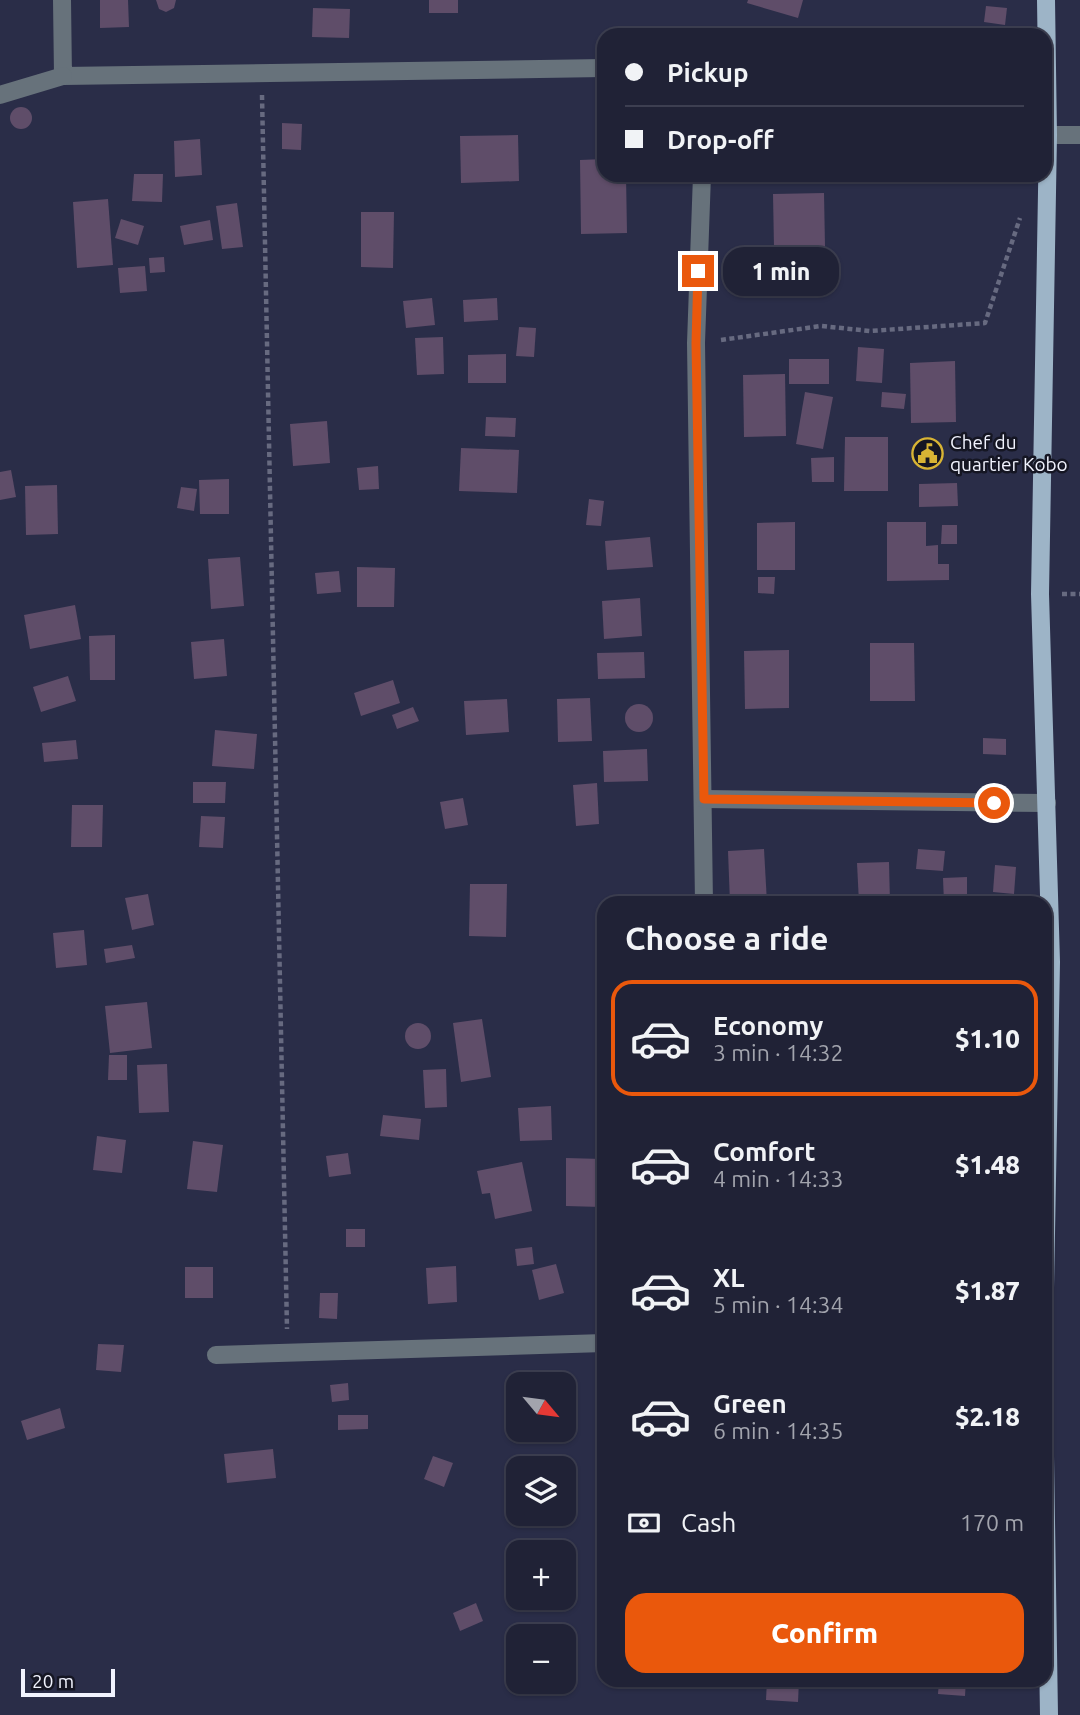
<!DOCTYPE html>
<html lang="en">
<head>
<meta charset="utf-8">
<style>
	body { margin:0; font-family:Ubuntu,sans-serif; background:#2d2f42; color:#f1f3f6; height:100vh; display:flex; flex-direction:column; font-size:26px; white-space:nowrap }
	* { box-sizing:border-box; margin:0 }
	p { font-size:23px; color:#a2a4ad }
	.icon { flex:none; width:38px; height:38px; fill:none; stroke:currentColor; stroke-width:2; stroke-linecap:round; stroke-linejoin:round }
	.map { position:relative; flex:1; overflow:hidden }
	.side { position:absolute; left:597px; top:896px; width:455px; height:791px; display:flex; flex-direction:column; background:#202236; border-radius:21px; box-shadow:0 2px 5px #0004,0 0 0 2px #3d3f51 }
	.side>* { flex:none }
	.hud { position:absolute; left:597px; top:28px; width:455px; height:154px; border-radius:21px; box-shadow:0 2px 5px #0004,0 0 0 2px #3d3f51; display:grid; align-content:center; height:154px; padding:0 28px; background:#202236 }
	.needle { width:46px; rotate:119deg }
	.buttons { position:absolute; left:506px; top:1372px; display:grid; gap:14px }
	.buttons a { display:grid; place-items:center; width:70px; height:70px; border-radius:14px; background:#202236; box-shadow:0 2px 5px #0004,0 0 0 2px #3d3f51; font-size:35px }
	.scale { position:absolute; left:21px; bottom:18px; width:94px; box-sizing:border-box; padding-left:7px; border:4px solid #f1f3fe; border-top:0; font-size:19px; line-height:24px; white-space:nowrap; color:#f1f3fe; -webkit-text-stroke:5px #151623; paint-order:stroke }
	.end { position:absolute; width:32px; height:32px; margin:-16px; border:9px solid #ea580c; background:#fff; box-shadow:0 0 0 4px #fff }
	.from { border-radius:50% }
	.bubble { position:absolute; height:49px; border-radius:21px; background:#202236; box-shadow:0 2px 5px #0004,0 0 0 2px #3d3f51; font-size:23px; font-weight:800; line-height:49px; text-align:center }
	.hud b { display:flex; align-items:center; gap:24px; height:66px; font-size:26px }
	.hud b+b { border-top:2px solid #3d3f51 }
	.hud i { width:18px; height:18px; background:#f1f3f6 }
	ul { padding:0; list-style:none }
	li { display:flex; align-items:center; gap:21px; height:116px; margin:0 14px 10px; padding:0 14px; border:4px solid transparent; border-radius:21px }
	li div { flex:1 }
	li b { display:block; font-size:26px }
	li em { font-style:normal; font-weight:800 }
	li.active { border-color:#ea580c }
	li>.icon { width:63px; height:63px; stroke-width:1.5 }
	h2 { padding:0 28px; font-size:32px; line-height:84px }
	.pay { display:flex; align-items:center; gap:18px; height:77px; padding:0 28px; font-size:26px }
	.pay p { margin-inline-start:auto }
	.button { display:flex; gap:14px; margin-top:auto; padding:14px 28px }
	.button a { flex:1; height:80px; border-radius:21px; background:#ea580c; color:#fff; font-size:28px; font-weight:800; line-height:80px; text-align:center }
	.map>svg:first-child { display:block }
	.building { fill:#5f4d69 }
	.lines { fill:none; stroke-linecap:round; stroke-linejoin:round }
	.path { stroke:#676a80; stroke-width:4.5; stroke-dasharray:5 3.5; stroke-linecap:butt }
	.street { stroke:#67727b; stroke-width:18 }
	.primary { stroke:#9db4c7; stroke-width:18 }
	.route { stroke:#ea580c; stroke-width:9 }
	.labels { text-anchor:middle; stroke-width:5; stroke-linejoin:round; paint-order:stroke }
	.poi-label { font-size:19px; fill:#f1f3fe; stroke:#151623; text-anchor:start }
</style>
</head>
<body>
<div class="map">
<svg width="1080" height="1715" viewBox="0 0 1080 1715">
	<rect width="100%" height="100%" fill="#2a2d48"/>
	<g class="building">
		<path d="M100,0h28l1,27 -29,1z"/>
		<path d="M156,0h20l-2,8 -8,4 -7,-3z"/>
		<rect x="429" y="0" width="29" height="13"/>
		<path d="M748,0h55l-5,18 -51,-15z"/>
		<path d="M986,6l21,2 -2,17 -21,-3z"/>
		<path d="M313,8l37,1 -1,29 -37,-1z"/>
		<circle cx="21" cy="118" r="11"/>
		<path d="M282,123l20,1 -1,26 -19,-1z"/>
		<path d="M518,135l1,46 -58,2 -1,-47z"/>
		<path d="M200,139l2,36 -27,2 -1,-36z"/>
		<path d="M604,159v16h22l1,58 -46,1 -1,-74z"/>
		<path d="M134,174h29l-1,28 -30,-1z"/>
		<path d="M824,193l1,54 -51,1 -1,-54z"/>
		<path d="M108,199l5,66 -36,3 -4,-66z"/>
		<path d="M237,203l6,44 -21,2 -6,-43z"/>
		<path d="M361,212h33l-1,56 -32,-1z"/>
		<path d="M121,219l23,7 -6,19 -23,-7z"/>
		<path d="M210,220l3,20 -29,5 -4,-19z"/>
		<path d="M164,257l1,15 -15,1 -1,-15z"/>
		<path d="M145,266l2,25 -27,2 -2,-25z"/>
		<path d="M432,298l3,27 -29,3 -3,-27z"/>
		<path d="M497,298l1,22 -34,2 -1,-22z"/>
		<path d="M519,327l17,1 -2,29 -18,-1z"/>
		<path d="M443,337l1,37 -27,1 -2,-37z"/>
		<path d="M858,347l26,2 -2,34 -26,-2z"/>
		<path d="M506,354v29h-38v-28z"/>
		<rect x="789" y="359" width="40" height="25"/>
		<path d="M955,361l1,61 -45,1 -1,-60z"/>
		<path d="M785,374l1,62 -42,1 -1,-62z"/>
		<path d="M805,392l28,5 -10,52 -27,-5z"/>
		<path d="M882,392l24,2 -2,15 -23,-2z"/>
		<path d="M486,417l30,1 -1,19 -30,-1z"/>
		<path d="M327,421l3,42 -37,3 -3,-42z"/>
		<path d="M845,437h43v54h-44z"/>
		<path d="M920,443l16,2 -2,17 -15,-2z"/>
		<path d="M461,448l58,2 -2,43 -58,-2z"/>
		<path d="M834,457v25h-22l-1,-24z"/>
		<path d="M378,466l1,23 -20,1 -2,-22z"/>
		<path d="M11,470l5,27 -16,3v-28z"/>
		<path d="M229,479v35h-29l-1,-34z"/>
		<path d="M957,483l1,23 -39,1v-23z"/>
		<path d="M57,485l1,49 -32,1 -1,-49z"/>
		<path d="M181,487l16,2 -3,22 -17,-3z"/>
		<path d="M589,499l15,2 -3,25 -15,-1z"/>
		<path d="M795,522v48h-38v-47z"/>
		<path d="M887,522h39v24l12,-1v19h11v16l-62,1z"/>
		<path d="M942,525h15v19h-16z"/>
		<path d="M650,537l3,30 -46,3 -2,-29z"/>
		<path d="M240,557l4,49 -33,3 -3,-50z"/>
		<path d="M357,567l38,1 -1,39h-37z"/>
		<path d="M339,571l2,21 -24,2 -2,-21z"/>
		<path d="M758,577h17l-1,17 -16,-1z"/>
		<path d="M640,598l2,38 -38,3 -2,-38z"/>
		<path d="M75,605l6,34 -51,10 -6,-34z"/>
		<path d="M115,635v45h-25l-1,-44z"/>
		<path d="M224,639l3,37 -33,3 -3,-37z"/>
		<path d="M870,643h44l1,58h-45z"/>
		<path d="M789,650v58l-44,1 -1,-58z"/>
		<path d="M644,652l1,26 -47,1 -1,-26z"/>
		<path d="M68,676l8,25 -35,11 -8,-25z"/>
		<path d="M393,680l7,23 -39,13 -7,-23z"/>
		<path d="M590,698l2,43 -34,1 -1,-43z"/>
		<path d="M507,699l2,33 -43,3 -2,-34z"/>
		<circle cx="639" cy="718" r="14"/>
		<path d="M413,707l6,14 -22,8 -5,-14z"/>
		<path d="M215,730l42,4 -3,35 -42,-3z"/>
		<path d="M983,738l23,1v16l-23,-1z"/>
		<path d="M76,740l2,19 -34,3 -2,-19z"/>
		<path d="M647,749l1,32 -44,1 -1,-31z"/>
		<path d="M193,782h33l-1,21h-32z"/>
		<path d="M597,783l2,41 -23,2 -3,-41z"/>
		<path d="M463,798l5,27 -23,4 -5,-27z"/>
		<path d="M72,805h31l-1,42h-31z"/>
		<path d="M201,816l24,1 -2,31 -24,-1z"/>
		<path d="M764,849l3,54h-37l-2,-52z"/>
		<path d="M918,849l27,2 -2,20 -27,-2z"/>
		<path d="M889,862l1,41h-31l-2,-40z"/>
		<path d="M995,865l21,2 -2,27 -21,-2z"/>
		<path d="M967,877v26h-23l-1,-25z"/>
		<path d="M470,884h37l-1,53 -37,-1z"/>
		<path d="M148,894l6,31 -22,5 -7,-32z"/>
		<path d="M84,930l3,35 -31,3 -3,-35z"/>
		<path d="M132,945l3,13 -29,5 -2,-14z"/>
		<path d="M147,1002l5,46 -42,5 -5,-47z"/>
		<rect x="599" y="1010" width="5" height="32"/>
		<path d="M482,1019l9,58 -30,5 -8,-59z"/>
		<circle cx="418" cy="1036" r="13"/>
		<path d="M109,1055h18v25h-19z"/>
		<path d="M167,1064l2,48 -30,1 -2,-48z"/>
		<path d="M446,1069l1,38 -22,1 -2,-38z"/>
		<path d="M551,1106l1,34 -32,1 -2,-33z"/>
		<path d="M383,1115l38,4 -2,21 -39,-4z"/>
		<path d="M97,1136l29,4 -4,33 -29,-3z"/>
		<path d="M193,1141l30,4 -6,47 -30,-3z"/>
		<path d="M348,1153l3,21 -22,3 -3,-21z"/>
		<path d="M566,1158l36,1 -1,48 -35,-1z"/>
		<path d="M522,1162l10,49 -37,8 -5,-26 -8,1 -5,-23z"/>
		<rect x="346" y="1229" width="19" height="18"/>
		<path d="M532,1247l2,17 -17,2 -2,-17z"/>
		<path d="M556,1264l8,29 -25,7 -7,-30z"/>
		<path d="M456,1266l1,36 -29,2 -2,-36z"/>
		<rect x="185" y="1267" width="28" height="31"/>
		<path d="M320,1293h18l-1,26 -18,-1z"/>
		<path d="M98,1344l26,1 -3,27 -25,-2z"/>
		<path d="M348,1383l1,17 -17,2 -2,-17z"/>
		<path d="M60,1408l5,20 -38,12 -6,-19z"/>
		<path d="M338,1415h30v14l-30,1z"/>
		<path d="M273,1449l3,29 -49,5 -3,-29z"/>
		<path d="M433,1456l20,7 -9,24 -20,-8z"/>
		<path d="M476,1603l7,18 -23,10 -7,-18z"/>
		<path d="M767,1680h32l-1,22 -32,-2z"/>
		<path d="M897,1680h27l-1,8 -27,-4z"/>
		<path d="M939,1680h27l-1,16 -27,-2z"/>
	</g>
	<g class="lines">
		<g class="path">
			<path d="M262,95l25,1234"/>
			<path d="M721,340l100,-14 49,5 115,-8 35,-105"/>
			<path d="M1062,594h18"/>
		</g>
		<g class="street">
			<path d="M62,0l1,76 541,-8"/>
			<path d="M0,95l63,-19"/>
			<path d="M1048,135h32"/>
			<path d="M702,175l-6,168 8,560"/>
			<path d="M704,799l343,4"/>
			<path d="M216,1355l388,-12"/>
		</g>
		<g class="primary">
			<path d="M1045,1288l6,-326 -11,-368 8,-459 -2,-135"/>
			<path d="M1045,1456l4,259"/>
		</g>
	</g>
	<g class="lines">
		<path class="route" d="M698,271l-2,72 8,456 290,4"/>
	</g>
	<defs>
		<symbol id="civic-ring" viewBox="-11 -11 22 22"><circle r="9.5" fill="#151623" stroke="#d8b434" stroke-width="1.5"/><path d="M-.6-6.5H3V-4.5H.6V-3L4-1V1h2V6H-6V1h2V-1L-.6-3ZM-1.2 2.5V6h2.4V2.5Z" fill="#d8b434"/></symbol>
	</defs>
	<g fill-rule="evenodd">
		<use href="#civic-ring" x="910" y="436" width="35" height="35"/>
	</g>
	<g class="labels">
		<g class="poi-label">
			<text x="950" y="449">Chef du<tspan x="950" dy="22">quartier Kobo</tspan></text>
		</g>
	</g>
</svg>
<div class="buttons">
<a><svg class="needle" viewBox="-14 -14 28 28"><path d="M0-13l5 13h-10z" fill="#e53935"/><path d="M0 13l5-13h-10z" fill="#a2a4ad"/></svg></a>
<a><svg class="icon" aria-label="layers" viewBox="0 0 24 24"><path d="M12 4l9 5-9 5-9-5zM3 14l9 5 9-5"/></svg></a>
<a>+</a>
<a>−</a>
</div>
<div class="scale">20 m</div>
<i class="end from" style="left:994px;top:803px"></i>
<i class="end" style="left:698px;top:271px"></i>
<div class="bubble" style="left:723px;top:247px;width:116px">1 min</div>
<div class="hud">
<b><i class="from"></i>Pickup</b>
<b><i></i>Drop-off</b>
</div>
<section class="side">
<h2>Choose a ride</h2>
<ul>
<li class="active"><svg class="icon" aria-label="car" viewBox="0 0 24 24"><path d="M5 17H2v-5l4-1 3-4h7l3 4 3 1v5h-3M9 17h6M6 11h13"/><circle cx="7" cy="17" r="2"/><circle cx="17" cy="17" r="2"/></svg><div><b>Economy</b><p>3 min · 14:32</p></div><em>$1.10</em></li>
<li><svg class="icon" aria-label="car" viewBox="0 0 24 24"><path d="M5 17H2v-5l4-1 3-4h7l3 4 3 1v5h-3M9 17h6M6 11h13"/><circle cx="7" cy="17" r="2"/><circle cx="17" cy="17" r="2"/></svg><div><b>Comfort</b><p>4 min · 14:33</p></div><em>$1.48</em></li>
<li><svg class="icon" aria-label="car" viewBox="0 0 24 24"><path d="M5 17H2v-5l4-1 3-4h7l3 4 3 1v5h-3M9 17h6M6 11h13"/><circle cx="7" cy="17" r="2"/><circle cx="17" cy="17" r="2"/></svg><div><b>XL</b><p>5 min · 14:34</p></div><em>$1.87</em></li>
<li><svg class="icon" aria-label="car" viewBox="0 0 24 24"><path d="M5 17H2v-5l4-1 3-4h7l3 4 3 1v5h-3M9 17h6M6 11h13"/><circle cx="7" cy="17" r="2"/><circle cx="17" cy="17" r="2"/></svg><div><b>Green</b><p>6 min · 14:35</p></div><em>$2.18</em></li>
</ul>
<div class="pay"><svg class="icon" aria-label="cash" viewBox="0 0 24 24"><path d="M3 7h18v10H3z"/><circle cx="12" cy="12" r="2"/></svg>Cash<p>170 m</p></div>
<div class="button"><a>Confirm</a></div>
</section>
</div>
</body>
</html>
